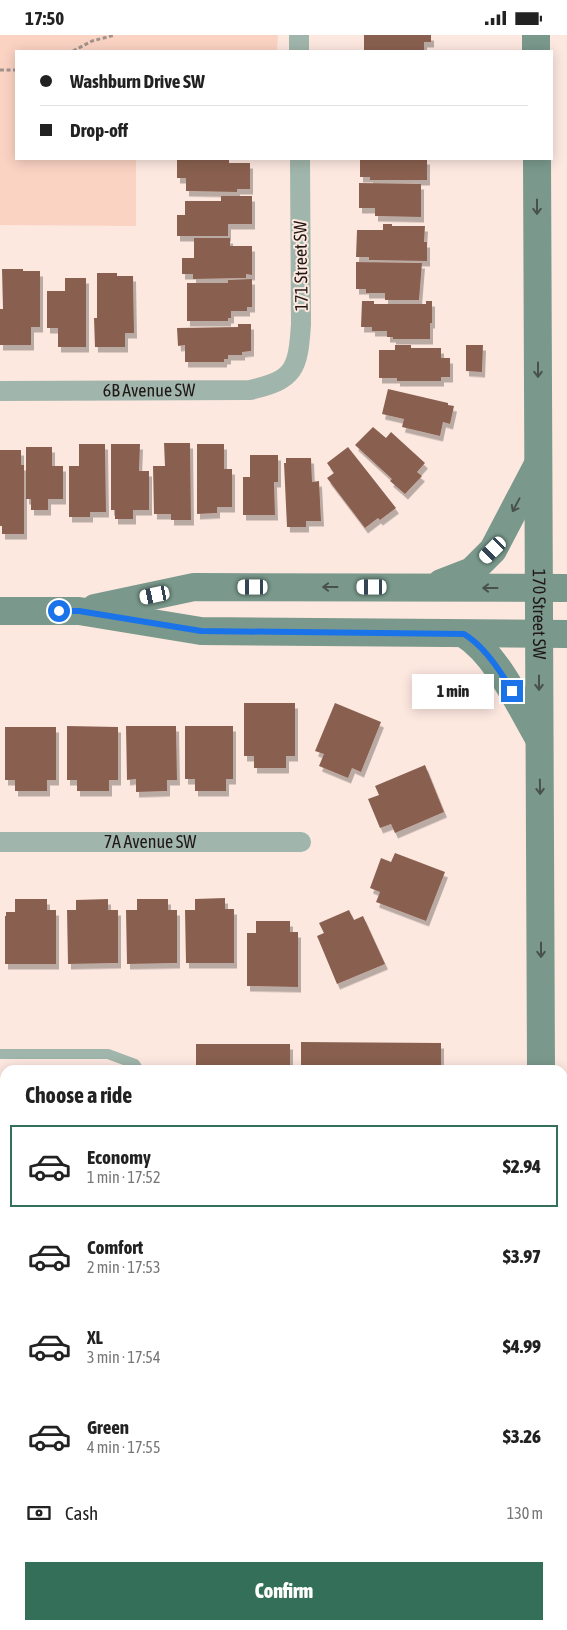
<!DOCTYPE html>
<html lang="en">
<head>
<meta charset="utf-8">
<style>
	body { margin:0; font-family:"Asap Condensed",sans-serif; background:#f2f2f2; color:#222; height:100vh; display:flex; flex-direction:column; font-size:19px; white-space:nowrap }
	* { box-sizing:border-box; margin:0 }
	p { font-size:16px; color:#767676 }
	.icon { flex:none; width:28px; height:28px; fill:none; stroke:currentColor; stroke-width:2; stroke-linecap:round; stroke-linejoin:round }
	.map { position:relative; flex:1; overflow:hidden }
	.side { position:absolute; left:0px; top:1030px; width:568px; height:565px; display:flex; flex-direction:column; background:#fff; border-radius:15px 15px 0 0; box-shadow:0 2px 12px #0003 }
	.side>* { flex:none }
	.hud { position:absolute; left:15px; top:15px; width:538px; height:110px; border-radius:0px; box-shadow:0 2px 12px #0003; display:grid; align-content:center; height:110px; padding:0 25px; background:#fff }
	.end { position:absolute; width:22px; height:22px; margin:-11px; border:6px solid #1a73e8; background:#fff; box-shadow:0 0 0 2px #fff }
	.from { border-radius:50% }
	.bubble { position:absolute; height:35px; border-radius:0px; background:#fff; box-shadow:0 2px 12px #0003; font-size:16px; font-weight:800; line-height:35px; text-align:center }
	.car { position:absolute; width:15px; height:30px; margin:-15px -8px; border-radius:6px; box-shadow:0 0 4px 1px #0007; background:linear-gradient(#fff 24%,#345 0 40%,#fff 0 76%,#345 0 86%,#fff 0) }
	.hud b { display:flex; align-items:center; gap:18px; height:48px; font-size:19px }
	.hud b+b { border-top:1px solid #e0e0e0 }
	.hud i { width:12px; height:12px; background:#222 }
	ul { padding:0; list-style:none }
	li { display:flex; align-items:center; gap:15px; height:82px; margin:0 10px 8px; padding:0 15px; border:2px solid transparent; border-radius:0px }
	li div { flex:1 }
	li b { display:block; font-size:19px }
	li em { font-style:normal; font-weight:800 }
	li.active { border-color:#346f59 }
	li>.icon { width:45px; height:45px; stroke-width:1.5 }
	h2 { padding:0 25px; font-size:22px; line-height:60px }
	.pay { display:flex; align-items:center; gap:12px; height:55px; padding:0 25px; font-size:19px }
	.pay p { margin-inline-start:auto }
	.primary-button { display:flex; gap:10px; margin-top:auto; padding:10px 25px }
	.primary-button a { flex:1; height:58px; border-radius:0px; background:#346f59; color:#fff; font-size:20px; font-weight:800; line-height:58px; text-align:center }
	.status { display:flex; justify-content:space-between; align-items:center; height:35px; padding:0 25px; background:#fff; direction:ltr }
	.status svg { height:14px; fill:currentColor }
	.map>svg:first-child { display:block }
	.green { fill:#fbd3c3 }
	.building { fill:#896150; filter:url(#shadow) }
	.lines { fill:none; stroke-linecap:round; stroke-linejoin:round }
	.path { stroke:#a1928c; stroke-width:3; stroke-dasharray:4 2.5; stroke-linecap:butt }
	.lane { stroke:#a0b5ab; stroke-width:10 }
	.street { stroke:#a0b5ab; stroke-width:20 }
	.secondary { stroke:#7a998c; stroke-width:28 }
	.oneway { stroke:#48524b }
	.route { stroke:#1a73e8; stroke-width:6 }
	.labels { text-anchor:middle; stroke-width:4; stroke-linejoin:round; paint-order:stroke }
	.street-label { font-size:18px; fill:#1f1815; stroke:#fde8e0 }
</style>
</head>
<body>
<div class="status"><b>17:50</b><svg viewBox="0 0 49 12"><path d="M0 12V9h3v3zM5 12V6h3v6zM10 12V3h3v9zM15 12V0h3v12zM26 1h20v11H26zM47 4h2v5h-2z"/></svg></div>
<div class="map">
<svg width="567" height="1595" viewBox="0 0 567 1595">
	<defs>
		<filter id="shadow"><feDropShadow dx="3" dy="5.5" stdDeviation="0" flood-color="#0004"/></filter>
	</defs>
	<rect width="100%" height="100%" fill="#fde8e0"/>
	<path class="green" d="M0,0h278l-1,16h-261v108h120v67l-136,-1z"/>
	<g class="building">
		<path d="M364,0h67v7h-7v9h-60z"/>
		<path d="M177,124h52v4h21v26h-13v3l-51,-1v-13h-9z"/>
		<path d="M360,124h67v21h-57v-3h-10z"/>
		<path d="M359,148l62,1v33l-46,-1v-8h-16z"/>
		<path d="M221,161h31v28h-24v12h-51v-21h8v-14h36z"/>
		<path d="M383,189h9v2h33l-1,16h3v19l-58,-1v-3h-13l1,-27h26z"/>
		<path d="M194,203h36v8h22v29l-6,-1v4l-53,1v-5h-11v-16h12z"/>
		<path d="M356,227l66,1 -3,37h-34v-7h-19v-4h-10z"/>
		<path d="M2,234h21v2h17v56h-9v18h-31v-36h3z"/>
		<path d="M97,238h20v3h16l1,57h-9v14h-30l-1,-29h3z"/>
		<path d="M65,243h21v69h-28v-19h-11v-37h18z"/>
		<path d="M252,244v28h-5v4h-16v7h-3v3h-41v-38h41v-3z"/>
		<path d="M362,266h12v3h52v-3h6v22h-2v16h-37v-2h-6v-6h-15v-4h-11z"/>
		<path d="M238,289h13v27l-9,1v3h-14v4h-4v3h-39v-17l-7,1 -1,-18 61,-1z"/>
		<path d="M395,310h16v3h30v10h9v19h-9v4h-44v-3h-18v-28h16z"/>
		<path d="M466,310h17l-1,27 -16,-1z"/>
		<path d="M388,354l60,14v2l6,1 -4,18 -7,-2 -3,14 -38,-9 2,-8 -22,-5z"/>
		<path d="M373,392l13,11 5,-6 34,31 -8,9 5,4 -17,18 -15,-13 2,-2 -37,-34z"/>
		<path d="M164,408h26l1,77h-20v-6h-17l-1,-48h12z"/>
		<path d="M79,409h26l1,68h-16v5h-21v-51h10z"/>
		<path d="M111,409h29l-1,27h10v39h-16v9h-18v-9h-4z"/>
		<path d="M197,409h27v25h8v38h-15v6l-20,1z"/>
		<path d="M26,412h26v19h11v33h-15v11h-17v-11h-5z"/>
		<path d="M348,412l48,61 -16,12 -2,-2 -13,10 -38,-50 7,-5 -7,-10z"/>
		<path d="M0,415h21v15h3v69h-22v-8h-2z"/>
		<path d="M250,420h28v27h-4l1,33h-32v-38h7z"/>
		<path d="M286,423h25l1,24 7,-1 2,40h-15v6h-19l-3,-64h2z"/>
		<path d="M244,668h51v53h-9v12h-32v-12h-10z"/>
		<path d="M335,668l46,19 -20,50 -9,-4 -4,10 -29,-12 5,-12 -9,-3z"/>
		<path d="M67,691l51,1v53h-9v11h-32v-11h-10z"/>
		<path d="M126,691h50l1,54h-10v11l-31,1v-13l-9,1z"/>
		<path d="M185,691h48v53h-7v12h-31v-12h-10z"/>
		<path d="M5,692h51v53h-9v11h-32v-11h-10z"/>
		<path d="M425,730l19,47 -49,21 -4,-9 -11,4 -12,-29 11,-4 -4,-9z"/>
		<path d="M395,818l50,19 -19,49 -50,-19 4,-10 -10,-4 11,-30 10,4z"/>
		<path d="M225,863v11h9v54h-48l-1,-53h10v-11z"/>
		<path d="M15,864h32v11h9v54h-51v-48h1v-4h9z"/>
		<path d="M108,864v11h10v53l-50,1 -1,-54h9v-10z"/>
		<path d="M137,864h31v11h9v53l-50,1 -1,-54h11z"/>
		<path d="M349,875l5,10 9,-4 22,48 -48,20 -20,-48 7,-3 -5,-10z"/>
		<path d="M256,886h34v11h8v55l-51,-1v-53h9z"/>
		<path d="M301,1007l140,1v27h-140z"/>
		<rect x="196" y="1009" width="94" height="26"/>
		<path d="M4,1486l1,71 -5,3v-71z"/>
	</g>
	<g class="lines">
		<g class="path">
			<path d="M73,16l19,-10 23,-6"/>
			<path d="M0,35h16"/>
		</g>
		<path class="lane" d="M0,1019h108l27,10 4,6"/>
		<g class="street">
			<path d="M299,0v16"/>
			<path id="s1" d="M0,356l250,-1c45,-10 48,-21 51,-66l-1,-165"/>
			<path id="s2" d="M0,807h301"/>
		</g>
		<g class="secondary">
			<path d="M536,0v16"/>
			<path id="s3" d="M537,124l4,911"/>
			<path d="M441,548l31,-12 21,-21 44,-84"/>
			<path d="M95,573l99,-21 373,1"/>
			<path d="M0,576h79l122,20 366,3"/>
			<path d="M464,599c32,20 55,70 74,103"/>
			<path d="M543,1590v5"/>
		</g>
	</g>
	<defs><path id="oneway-shaft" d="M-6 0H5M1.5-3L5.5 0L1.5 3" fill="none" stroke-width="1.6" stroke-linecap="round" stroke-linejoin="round" transform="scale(1.25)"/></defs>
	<g class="oneway">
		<use href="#oneway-shaft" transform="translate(537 172) rotate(90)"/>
		<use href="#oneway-shaft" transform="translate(538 335) rotate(90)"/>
		<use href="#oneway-shaft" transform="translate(516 470) rotate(118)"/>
		<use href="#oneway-shaft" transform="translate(330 552) rotate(-180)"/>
		<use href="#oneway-shaft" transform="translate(490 553) rotate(180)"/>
		<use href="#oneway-shaft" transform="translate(539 648) rotate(90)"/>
		<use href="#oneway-shaft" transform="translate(540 752) rotate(89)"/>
		<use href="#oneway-shaft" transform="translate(541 915) rotate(90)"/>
	</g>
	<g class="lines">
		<path class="route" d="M59,576h20l122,20 263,3c20,12 36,36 48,57"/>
	</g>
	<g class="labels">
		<g class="street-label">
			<text transform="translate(301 231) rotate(-91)" y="6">171 Street SW</text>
			<text dy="6" stroke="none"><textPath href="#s1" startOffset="149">6B Avenue SW</textPath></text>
			<text dy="6" stroke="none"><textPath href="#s3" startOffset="455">170 Street SW</textPath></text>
			<text dy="6" stroke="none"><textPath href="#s2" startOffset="150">7A Avenue SW</textPath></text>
		</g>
	</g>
</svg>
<i class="end from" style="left:59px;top:576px"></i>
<i class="end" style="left:512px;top:656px"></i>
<div class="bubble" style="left:412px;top:639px;width:82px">1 min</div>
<i class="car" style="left:493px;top:515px;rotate:225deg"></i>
<i class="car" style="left:253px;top:552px;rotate:270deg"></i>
<i class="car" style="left:372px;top:552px;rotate:270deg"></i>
<i class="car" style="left:155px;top:560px;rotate:258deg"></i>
<div class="hud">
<b><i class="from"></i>Washburn Drive SW</b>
<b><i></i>Drop-off</b>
</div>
<section class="side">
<h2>Choose a ride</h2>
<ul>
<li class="active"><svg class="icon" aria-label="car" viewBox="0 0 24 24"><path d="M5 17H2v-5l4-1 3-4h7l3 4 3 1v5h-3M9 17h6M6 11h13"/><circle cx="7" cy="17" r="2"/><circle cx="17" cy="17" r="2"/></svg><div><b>Economy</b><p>1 min · 17:52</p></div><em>$2.94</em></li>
<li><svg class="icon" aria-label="car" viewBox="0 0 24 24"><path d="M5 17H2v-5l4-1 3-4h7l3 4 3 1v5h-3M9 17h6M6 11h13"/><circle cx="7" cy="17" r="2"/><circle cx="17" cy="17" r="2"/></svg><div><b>Comfort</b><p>2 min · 17:53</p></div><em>$3.97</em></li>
<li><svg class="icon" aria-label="car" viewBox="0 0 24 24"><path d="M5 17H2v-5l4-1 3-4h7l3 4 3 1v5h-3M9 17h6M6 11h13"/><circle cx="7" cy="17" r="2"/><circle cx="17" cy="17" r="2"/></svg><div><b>XL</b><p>3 min · 17:54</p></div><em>$4.99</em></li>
<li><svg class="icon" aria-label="car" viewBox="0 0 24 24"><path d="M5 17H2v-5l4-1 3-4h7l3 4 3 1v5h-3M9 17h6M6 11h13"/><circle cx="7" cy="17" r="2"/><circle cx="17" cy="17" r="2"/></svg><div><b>Green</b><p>4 min · 17:55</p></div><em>$3.26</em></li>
</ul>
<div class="pay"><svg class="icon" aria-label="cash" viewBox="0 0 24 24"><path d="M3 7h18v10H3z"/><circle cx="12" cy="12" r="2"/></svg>Cash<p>130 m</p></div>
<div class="primary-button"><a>Confirm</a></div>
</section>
</div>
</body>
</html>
